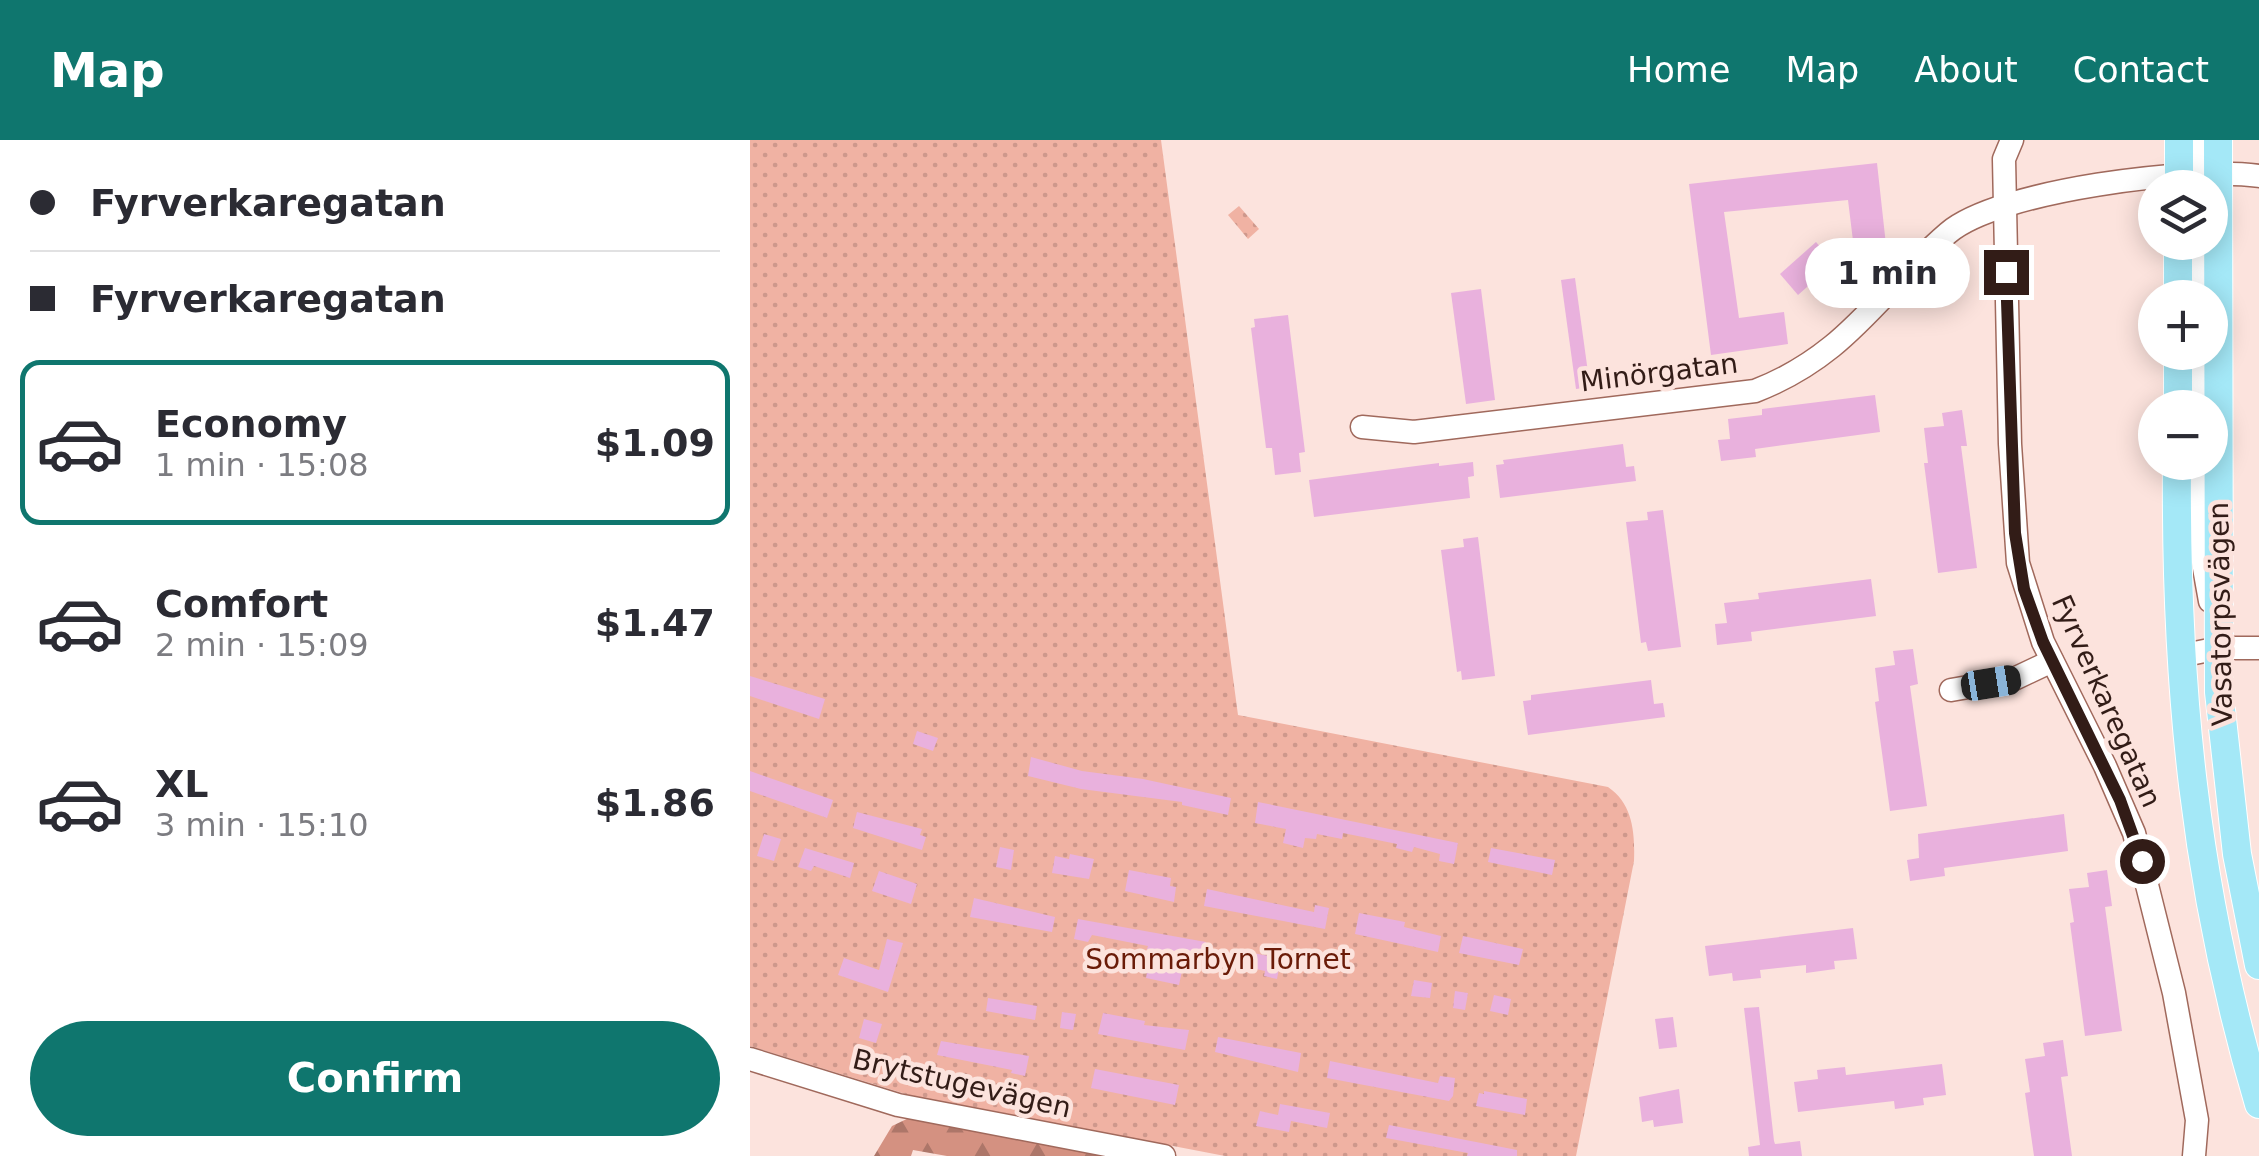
<!DOCTYPE html>
<html lang="en">
<head>
<meta charset="utf-8">
<style>
	body { margin:0; font-family:"DejaVu Sans",sans-serif; background:#f2f2f3; color:#2b2b33; height:100vh; display:flex; flex-direction:column; font-size:38px; white-space:nowrap }
	* { box-sizing:border-box; margin:0 }
	p { font-size:32px; color:#7c7c81 }
	.icon { flex:none; width:55px; height:55px; fill:none; stroke:currentColor; stroke-width:2; stroke-linecap:round; stroke-linejoin:round }
	.map { position:relative; flex:1; overflow:hidden }
	.details { display:flex; flex-direction:column; background:#fff; width:750px }
	.details>* { flex:none }
	.top-card { display:grid; align-content:center; height:220px; padding:0 30px; background:#fff }
	.controls { position:absolute; left:1388px; top:30px; display:grid; gap:20px }
	.controls a { display:grid; place-items:center; width:90px; height:90px; border-radius:50%; background:#fff; box-shadow:0 5px 25px #0003; font-size:50px }
	.end { position:absolute; width:45px; height:45px; margin:-22px; border:12px solid #321c17; background:#fff; box-shadow:0 0 0 5px #fff }
	.from { border-radius:50% }
	.bubble { position:absolute; height:70px; border-radius:35px; background:#fff; box-shadow:0 5px 25px #0003; font-size:32px; font-weight:700; line-height:70px; text-align:center }
	.car { position:absolute; width:30px; height:60px; margin:-30px -15px; border-radius:12px; box-shadow:0 0 8px 2px #0007; background:linear-gradient(#222 24%,#8ab4d8 0 40%,#222 0 76%,#8ab4d8 0 86%,#222 0) }
	.top-card b { display:flex; align-items:center; gap:35px; height:95px; font-size:38px }
	.top-card b+b { border-top:2px solid #e1e1e2 }
	.top-card i { width:25px; height:25px; background:#2b2b33 }
	ul { padding:0; list-style:none }
	li { display:flex; align-items:center; gap:30px; height:165px; margin:0 20px 15px; padding:0 10px; border:5px solid transparent; border-radius:20px }
	li div { flex:1 }
	li b { display:block; font-size:38px }
	li em { font-style:normal; font-weight:700 }
	li.selected { border-color:#0f766e }
	li>.icon { width:90px; height:90px; stroke-width:1.5 }
	.primary-button { display:flex; gap:20px; margin-top:auto; padding:20px 30px }
	.primary-button a { flex:1; height:115px; border-radius:60px; background:#0f766e; color:#fff; font-size:40px; font-weight:700; line-height:115px; text-align:center }
	header { display:flex; align-items:center; gap:60px; box-sizing:border-box; height:140px; padding:0 50px; background:#0f766e; color:#fff }
	header strong { font-size:48px }
	nav { display:flex; gap:55px; margin-inline-start:auto; font-size:35px }
	main { display:flex; flex:1; min-height:0 }
	.map>svg:first-child { display:block }
	.green { fill:url(#green-dots) }
	.forest { fill:url(#forest-firs) }
	.building { fill:#e9b1dd }
	.lines { fill:none; stroke-linecap:round; stroke-linejoin:round }
	.minor-casing { stroke:#a0695c; stroke-width:25 }
	.major-casing { stroke:#fff; stroke-width:30 }
	.minor { stroke:#fff; stroke-width:22 }
	.major { stroke:#a4e8f7; stroke-width:28 }
	.route { stroke:#321c17; stroke-width:12 }
	.labels { text-anchor:middle; stroke-width:9; stroke-linejoin:round; paint-order:stroke }
	.street-label { font-size:28px; fill:#321c17; stroke:#fce3dd }
	.park-label { font-size:28px; fill:#6a1b08; stroke:#fce3dd }
</style>
</head>
<body>
<header>
<strong>Map</strong>
<nav><a>Home</a><a>Map</a><a>About</a><a>Contact</a></nav>
</header>
<main>
<section class="details">
<div class="top-card">
<b><i class="from"></i>Fyrverkaregatan</b>
<b><i></i>Fyrverkaregatan</b>
</div>
<ul>
<li class="selected"><svg class="icon" aria-label="car" viewBox="0 0 24 24"><path d="M5 17H2v-5l4-1 3-4h7l3 4 3 1v5h-3M9 17h6M6 11h13"/><circle cx="7" cy="17" r="2"/><circle cx="17" cy="17" r="2"/></svg><div><b>Economy</b><p>1 min · 15:08</p></div><em>$1.09</em></li>
<li><svg class="icon" aria-label="car" viewBox="0 0 24 24"><path d="M5 17H2v-5l4-1 3-4h7l3 4 3 1v5h-3M9 17h6M6 11h13"/><circle cx="7" cy="17" r="2"/><circle cx="17" cy="17" r="2"/></svg><div><b>Comfort</b><p>2 min · 15:09</p></div><em>$1.47</em></li>
<li><svg class="icon" aria-label="car" viewBox="0 0 24 24"><path d="M5 17H2v-5l4-1 3-4h7l3 4 3 1v5h-3M9 17h6M6 11h13"/><circle cx="7" cy="17" r="2"/><circle cx="17" cy="17" r="2"/></svg><div><b>XL</b><p>3 min · 15:10</p></div><em>$1.86</em></li>
</ul>
<div class="primary-button"><a>Confirm</a></div>
</section>
<div class="map">
<svg width="1509" height="1016" viewBox="0 0 1509 1016">
	<defs>
		<pattern id="green-dots" width="8" height="8" patternUnits="userSpaceOnUse" patternTransform="scale(2.5)"><rect width="8" height="8" fill="#f0b2a3"/><path d="M2 2h.1M6 6h.1" fill="none" stroke="#ce988c" stroke-width="1.8" stroke-linecap="round"/></pattern>
		<pattern id="forest-firs" width="22" height="20" patternUnits="userSpaceOnUse" patternTransform="scale(2.5)"><rect width="22" height="20" fill="#d49181"/><path d="M5 1l3.5 6h-7zM16 11l3.5 6h-7z" fill="#ad7669"/></pattern>
	</defs>
	<rect width="100%" height="100%" fill="#fce3dd"/>
	<g class="green">
		<path d="M0,0h411l77,575 370,72c25,17 27,46 26,74l-58,295h-351l-316,-61 -159,-49z"/>
		<path d="M489,66l20,23 -11,10 -20,-24z"/>
	</g>
	<path class="forest" d="M161,977l210,39h-174l-34,-6 -2,6h-37l18,-30z"/>
	<g class="building">
		<path d="M1127,23l9,82 -32,4 -6,-49 -124,12 15,106 45,-6 4,32 -77,11 -22,-171z"/>
		<path d="M1066,102l18,21 -36,32 -18,-21z"/>
		<path d="M825,138l15,109 -14,2 -15,-109z"/>
		<path d="M731,149l14,111 -29,4 -15,-111z"/>
		<path d="M538,175l17,137 -6,1 2,19 -26,3 -3,-27h-6l-15,-120 4,-1 -1,-8z"/>
		<path d="M1125,255l5,37 -125,17 1,8 -35,4 -3,-21 12,-1 -2,-20 34,-4v-6z"/>
		<path d="M1212,270l5,36h-6l16,122 -39,5 -14,-110h4l-4,-35 20,-2 -2,-13z"/>
		<path d="M873,304l3,23 8,-1 2,15 -136,17 -4,-33 8,-1 -1,-4z"/>
		<path d="M723,322l1,14 -6,1 2,21 -156,19 -5,-37 130,-17v3z"/>
		<path d="M913,370l18,137 -33,4 -2,-9 -5,1 -15,-121 22,-2 -1,-8z"/>
		<path d="M728,397l17,139 -33,4 -1,-9 -4,1 -16,-122 23,-3 -1,-8z"/>
		<path d="M1121,439l5,37 -125,16 1,9 -35,4 -2,-21 12,-1 -3,-20 35,-4 -1,-6z"/>
		<path d="M1163,509l5,35 -8,2 17,120 -37,5 -15,-109 4,-1 -4,-33 20,-3 -2,-14z"/>
		<path d="M0,536l75,23 -6,20 -69,-23z"/>
		<path d="M901,540l3,24 9,-1 2,14 -137,18 -5,-34 8,-1v-5z"/>
		<path d="M167,591l21,7 -5,13 -20,-7z"/>
		<path d="M281,617l51,14 61,8 88,19 -3,17 -46,-10v-3l-101,-13 -53,-13z"/>
		<path d="M0,631l83,29 -6,18 -77,-27z"/>
		<path d="M508,662l200,41 -4,21 -15,-3 1,-7 -26,-7 -2,5 -16,-4 1,-4 -54,-11 -1,6 -25,-5 -1,5 -11,-1 -2,10 -20,-5 3,-14 -31,-6z"/>
		<path d="M107,672l65,17 -2,6 6,2 -4,13 -69,-22z"/>
		<path d="M1314,674l4,37 -124,17 1,8 -35,5 -3,-21 12,-2 -1,-24z"/>
		<path d="M14,694l17,5 -7,22 -17,-5z"/>
		<path d="M250,707l14,3 -3,20 -15,-3z"/>
		<path d="M55,708l49,15 -4,15 -36,-12 -3,5 -13,-4z"/>
		<path d="M741,708l64,12 -3,15 -64,-13z"/>
		<path d="M320,714l24,5 -5,20 -37,-6 3,-17 14,3z"/>
		<path d="M379,730l42,8 -1,8 6,1 -2,15 -49,-11z"/>
		<path d="M1357,730l5,36 -7,1 17,124 -37,5 -15,-113 4,-1 -5,-33 20,-2 -2,-14z"/>
		<path d="M129,731l38,13 -6,20 -39,-13z"/>
		<path d="M457,749l107,23 1,-7 14,3 -4,21 -121,-23z"/>
		<path d="M224,758l81,19 -3,15 -82,-15z"/>
		<path d="M609,773l46,9 -1,5 37,9 -3,16 -83,-18z"/>
		<path d="M328,779l128,23 -3,18 -18,-3 -6,28 -33,-7 5,-28 -4,-1 1,-3 -56,-11 -4,7 -14,-3z"/>
		<path d="M1103,788l4,31 -23,2 1,8 -29,4v-8l-46,5 1,8 -28,3 -1,-8 -23,3 -4,-30z"/>
		<path d="M713,796l60,13 -4,16 -60,-12z"/>
		<path d="M137,799l16,4 -15,49 -50,-17 6,-17 35,12z"/>
		<path d="M486,810l45,8 -4,21 -13,-3 1,-5 -32,-7z"/>
		<path d="M664,840l18,3 -2,15 -19,-2z"/>
		<path d="M705,851l13,2 -3,17 -12,-2z"/>
		<path d="M744,855l17,4 -3,16 -18,-4z"/>
		<path d="M238,858l49,8 -2,14 -49,-9z"/>
		<path d="M1009,867l15,134 1,3 25,-3 2,15h-53l-1,-9 12,-2 -16,-137z"/>
		<path d="M312,872l14,2 -3,16 -13,-2z"/>
		<path d="M353,873l42,8 -1,4 45,5 -4,20 -87,-16z"/>
		<path d="M923,877l4,30 -18,2 -4,-30z"/>
		<path d="M114,879l18,5 -6,19 -17,-5z"/>
		<path d="M468,897l83,16 -3,19 -83,-20z"/>
		<path d="M1313,900l5,36 -7,1 11,79h-38l-9,-63 5,-1 -5,-33 20,-3 -2,-13z"/>
		<path d="M191,901l88,15 -4,20 -14,-3 1,-3 -75,-15z"/>
		<path d="M580,921l108,22 2,-7 15,2 -2,18 -4,5 -122,-23z"/>
		<path d="M1192,924l4,31 -23,3 1,7 -29,4 -1,-8 -96,11 -4,-30 24,-3 -1,-9 28,-3 1,8z"/>
		<path d="M345,929l84,16 -4,20 -84,-17z"/>
		<path d="M929,949l4,34 -29,4 -1,-7 -11,2 -3,-25z"/>
		<path d="M734,951l43,8 -2,16 -49,-9 3,-13 5,1z"/>
		<path d="M530,964l50,9 -3,15 -36,-7 -2,11 -33,-6 4,-15 18,4z"/>
		<path d="M639,985l128,25v6h-50l1,-3 -82,-15z"/>
	</g>
	<g class="lines">
		<defs>
			<g id="minor">
				<path d="M1262,0l-8,19 6,285 8,119 25,79 62,124 29,67 40,160 23,127 -3,36"/>
				<path d="M1445,46v-46"/>
				<path d="M1444,158l1,-56"/>
				<path d="M1444,268v-56"/>
				<path d="M612,287l52,5 341,-41c93,-36 123,-98 193,-158 50,-43 246,-67 311,-57"/>
				<path d="M1444,322v50l16,89"/>
				<path d="M1430,516l39,-8h40"/>
				<path d="M1201,550l63,-11 38,-18"/>
				<path d="M0,919l148,46 266,51"/>
			</g>
			<g id="major">
				<path d="M1468,0l1,552 18,162 22,111"/>
				<path d="M1429,48v-48"/>
				<path d="M1428,158v-56"/>
				<path d="M1428,268v-56"/>
				<path d="M1427,322c-2,225 18,427 82,642"/>
			</g>
		</defs>
		<use href="#minor" class="minor-casing"/>
		<use href="#major" class="major-casing"/>
		<use href="#minor" class="minor"/>
		<use href="#major" class="major"/>
	</g>
	<g class="lines">
		<path class="route" d="M1256,132l9,261 9,56 19,53 77,158 22,61"/>
	</g>
	<g class="labels">
		<g class="street-label">
			<text transform="translate(909 232) rotate(-7)" y="10">Minörgatan</text>
			<text transform="translate(1470 474) rotate(-91)" y="10">Vasatorpsvägen</text>
			<text transform="translate(1357 561) rotate(66)" y="10">Fyrverkaregatan</text>
			<text transform="translate(212 943) rotate(13)" y="10">Brytstugevägen</text>
		</g>
		<g class="park-label">
			<text x="468" y="829">Sommarbyn Tornet</text>
		</g>
	</g>
</svg>
<div class="controls">
<a><svg class="icon" aria-label="layers" viewBox="0 0 24 24"><path d="M12 4l9 5-9 5-9-5zM3 14l9 5 9-5"/></svg></a>
<a>+</a>
<a>−</a>
</div>
<i class="end from" style="left:1392px;top:721px"></i>
<i class="end" style="left:1256px;top:132px"></i>
<div class="bubble" style="left:1055px;top:98px;width:165px">1 min</div>
<i class="car" style="left:1241px;top:543px;rotate:81deg"></i>
</div>
</main>
</body>
</html>
